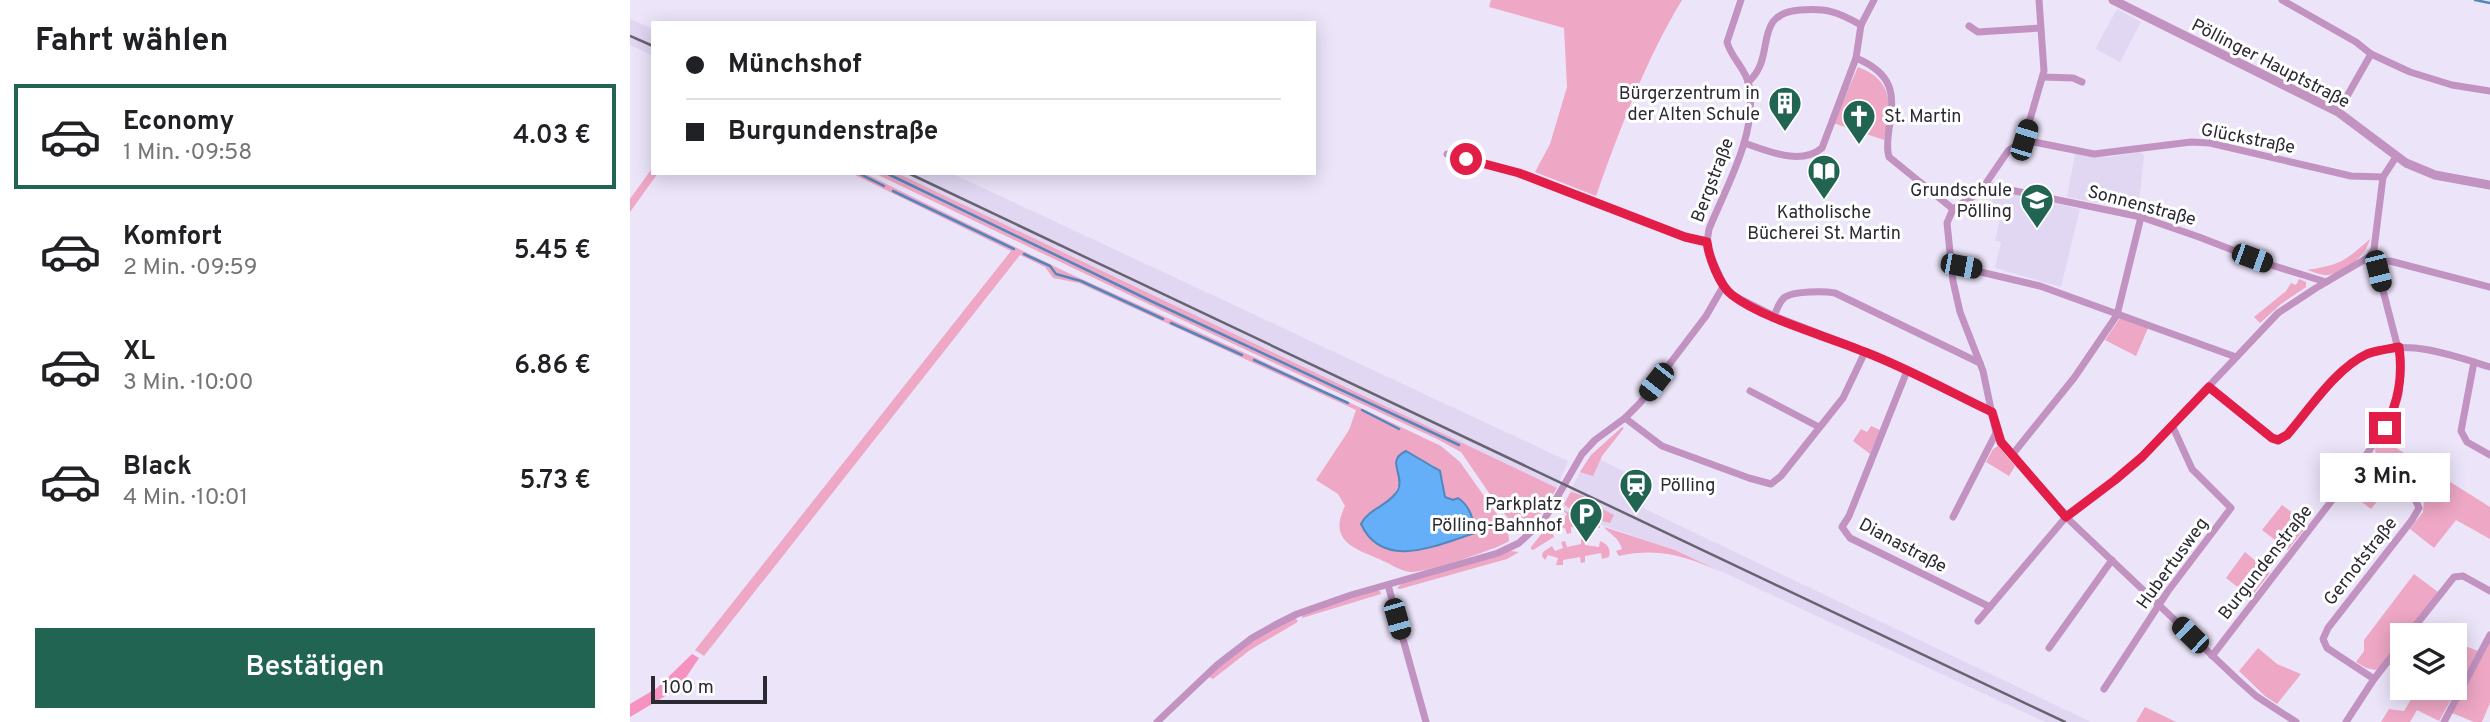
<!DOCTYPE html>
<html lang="de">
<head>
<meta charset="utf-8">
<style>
	body { margin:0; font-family:Overpass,sans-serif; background:#f2f2f2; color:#202124; height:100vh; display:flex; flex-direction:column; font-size:26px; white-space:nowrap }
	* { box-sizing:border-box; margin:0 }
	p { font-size:23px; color:#757577 }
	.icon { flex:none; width:38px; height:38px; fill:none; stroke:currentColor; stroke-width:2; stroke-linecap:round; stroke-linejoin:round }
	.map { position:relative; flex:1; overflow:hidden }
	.details { display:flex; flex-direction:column; background:#fff; width:630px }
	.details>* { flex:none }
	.top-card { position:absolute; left:21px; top:21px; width:665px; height:154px; border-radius:0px; box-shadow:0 4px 18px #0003; display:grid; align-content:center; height:154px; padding:0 35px; background:#fff }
	.buttons { position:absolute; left:1760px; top:623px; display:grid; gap:14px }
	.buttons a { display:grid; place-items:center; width:77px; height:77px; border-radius:0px; background:#fff; box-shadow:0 4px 18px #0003; font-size:35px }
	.scale { position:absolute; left:21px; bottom:18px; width:116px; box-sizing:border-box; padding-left:7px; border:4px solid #2b2931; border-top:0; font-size:19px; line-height:24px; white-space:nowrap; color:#2b2931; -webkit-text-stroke:5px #fff; paint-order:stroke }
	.end { position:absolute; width:32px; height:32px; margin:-16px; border:9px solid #e11d48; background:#fff; box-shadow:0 0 0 4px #fff }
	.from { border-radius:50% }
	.bubble { position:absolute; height:49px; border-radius:0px; background:#fff; box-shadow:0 4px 18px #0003; font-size:23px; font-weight:600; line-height:49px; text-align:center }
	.car { position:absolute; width:21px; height:42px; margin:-21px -10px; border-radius:9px; box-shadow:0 0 5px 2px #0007; background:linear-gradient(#222 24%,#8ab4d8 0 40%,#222 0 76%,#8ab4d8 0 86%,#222 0) }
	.top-card b { display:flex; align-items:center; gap:24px; height:66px; font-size:26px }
	.top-card b+b { border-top:2px solid #e0e0e0 }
	.top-card i { width:18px; height:18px; background:#202124 }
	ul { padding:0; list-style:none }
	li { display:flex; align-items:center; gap:21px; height:105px; margin:0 14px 10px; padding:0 21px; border:4px solid transparent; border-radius:0px }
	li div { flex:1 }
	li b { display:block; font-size:26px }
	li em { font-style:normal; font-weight:600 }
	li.selected { border-color:#226452 }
	li>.icon { width:63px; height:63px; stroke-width:1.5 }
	h2 { padding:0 35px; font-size:32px; line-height:84px }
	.button { display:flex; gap:14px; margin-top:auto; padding:14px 35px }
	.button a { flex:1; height:80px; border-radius:0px; background:#226452; color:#fff; font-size:28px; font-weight:600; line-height:80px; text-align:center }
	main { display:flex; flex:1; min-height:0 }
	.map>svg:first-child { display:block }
	.built { fill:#e1d7f3 }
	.green { fill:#eea7c5; fill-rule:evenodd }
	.forest { fill:#f592bf }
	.water { fill:#64aff7; stroke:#5387bc; stroke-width:2 }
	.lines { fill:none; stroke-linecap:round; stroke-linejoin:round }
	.stream { stroke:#5387bc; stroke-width:2.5 }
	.minor { stroke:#c292c1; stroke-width:7 }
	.tertiary { stroke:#c292c1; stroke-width:9 }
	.rail { stroke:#676470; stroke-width:2.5 }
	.route { stroke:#e11d48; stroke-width:9 }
	.labels { text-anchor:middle; stroke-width:6; stroke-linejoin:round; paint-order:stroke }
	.street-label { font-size:18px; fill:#2b2931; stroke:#fff }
	.poi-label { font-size:18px; fill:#2b2931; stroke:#fff; text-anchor:end }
</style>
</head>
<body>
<main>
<section class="details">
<h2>Fahrt wählen</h2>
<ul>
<li class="selected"><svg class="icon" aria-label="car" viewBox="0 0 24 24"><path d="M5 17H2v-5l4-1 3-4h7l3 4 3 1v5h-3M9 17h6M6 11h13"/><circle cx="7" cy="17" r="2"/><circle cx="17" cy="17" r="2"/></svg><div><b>Economy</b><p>1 Min. · 09:58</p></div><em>4.03 €</em></li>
<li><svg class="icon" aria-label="car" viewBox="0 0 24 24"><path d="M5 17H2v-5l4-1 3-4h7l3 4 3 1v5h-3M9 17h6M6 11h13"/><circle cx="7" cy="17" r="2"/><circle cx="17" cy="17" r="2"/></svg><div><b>Komfort</b><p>2 Min. · 09:59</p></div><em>5.45 €</em></li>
<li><svg class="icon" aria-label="car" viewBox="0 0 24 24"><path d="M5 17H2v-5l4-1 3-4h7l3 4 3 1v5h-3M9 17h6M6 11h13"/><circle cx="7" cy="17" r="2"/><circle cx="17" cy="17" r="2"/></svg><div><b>XL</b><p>3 Min. · 10:00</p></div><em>6.86 €</em></li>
<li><svg class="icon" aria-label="car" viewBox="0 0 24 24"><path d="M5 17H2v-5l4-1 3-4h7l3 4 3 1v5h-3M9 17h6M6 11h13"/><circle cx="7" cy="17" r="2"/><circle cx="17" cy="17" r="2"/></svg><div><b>Black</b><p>4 Min. · 10:01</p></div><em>5.73 €</em></li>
</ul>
<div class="button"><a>Bestätigen</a></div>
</section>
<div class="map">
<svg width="1860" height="722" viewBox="0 0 1860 722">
	<rect width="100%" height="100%" fill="#ece5fa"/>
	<g class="built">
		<path d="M1487,9l24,13 -21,40 -25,-13z"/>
		<path d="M0,19l23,10v27l-23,-11z"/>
		<path d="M1509,152l4,2 1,3 -6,54 -71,-14 8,-43 34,3z"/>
		<path d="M267,173h54l617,288 -11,27z"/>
		<path d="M1364,189l86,20 -19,78 -66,-19 6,-26 -6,-1 5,-21 -13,-3z"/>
		<path d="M961,455l49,24 -5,10 10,20 446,213h-46l-370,-172 -97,-33 -17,-8 20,-39z"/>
	</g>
	<g class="green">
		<path d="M861,0h191c-37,61 -62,129 -86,196l-61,-24 15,-28 17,-57 -3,-59 -75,-21z"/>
		<path d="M1228,67c37,14 33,40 26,73l-51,-17z"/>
		<path d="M23,167v6h5l-28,39v-13z"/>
		<path d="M221,173h13l200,98 194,88 183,87 19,16 48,68 1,11c-11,8 -88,33 -99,31 -10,-1 -21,-9 -31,-13 -26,-11 -51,-19 -34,-53l-7,-12 -22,-14 33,-50 7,-20 -277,-127 -26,-5 -8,-11 -25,-12 -316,401 -9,-6 316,-399zM776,451l28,15 9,14 2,17 8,3 -87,15c20,-13 40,-21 30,-48z"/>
		<path d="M244,173h23l660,315 -18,28 -18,16 -21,-23 -39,-57 -24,-13 -276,-129z"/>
		<path d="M1740,239c-4,16 -23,33 -41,36 -7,1 -15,-3 -22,-5 33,-5 38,-9 63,-31z"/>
		<path d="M1669,279l7,3v5l-25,17 -21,19 -6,-6 32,-26 5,-8 5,2z"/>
		<path d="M1490,318l28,10 -12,28 -31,-16z"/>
		<path d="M1241,426l9,4 -10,24 -17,-13 8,-12 6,3z"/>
		<path d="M992,427l2,1 -22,28 -9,20 -13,-4 11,-17z"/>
		<path d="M1752,439l108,68v32l-34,-19 -22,28 -24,-19 13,-17 1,-11 -47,-39 -2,-13z"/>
		<path d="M1368,446l17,20 -6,10 -23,-14 7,-13z"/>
		<path d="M1734,470l10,3 16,12 -19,24 -25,-19 13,-17z"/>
		<path d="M941,492l13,4 -1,8 4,1 2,-3 25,13 -4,8c-16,-4 -33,-7 -46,-19z"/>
		<path d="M1652,505l26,19 -20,26 -26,-20z"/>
		<path d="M931,509l39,17v2l-9,-2 -1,6h-4v-6l-15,1v6l-4,1 -2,-6 -13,3 2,6 -21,13 -2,-1v-2l20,-25 7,4 9,-12z"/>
		<path d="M974,527l71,23 51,24c-39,-17 -65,-27 -107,-18l-3,-5 6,-2c-3,-12 -13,-15 -18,-22z"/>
		<path d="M955,538v7l14,2 1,-6c8,3 11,8 9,16l-7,2 -1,-6 -16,3v6l-4,1 -1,-6 -17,3v5h-7l2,-7 -10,-3 -3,5 -3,-4 1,-4 9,-6 3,5 8,-3 -2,-6 4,-1 2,6 14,-3v-5z"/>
		<path d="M881,551l8,1 -12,7 -107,30 -3,-1 5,-5z"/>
		<path d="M1615,552l25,21 -19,24 -25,-19z"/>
		<path d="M1784,574l24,18 -58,75 -4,3 -10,-2 -10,-6 8,-11v-11z"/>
		<path d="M745,591h5l1,3 -79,24v-4z"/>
		<path d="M665,618l3,3 -2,2 -46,27 -37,29 -4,-2c15,-23 61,-47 86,-59z"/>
		<path d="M1825,642l23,9 -39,70 -22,-11 -7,12h-29l8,-13 15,2 14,-23h37z"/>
		<path d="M1860,642v61l-8,19h-8l-22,-9z"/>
		<path d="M1628,648l19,16 24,10 -24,30 -12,-8 -26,-25z"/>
		<path d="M1515,707l31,15h-40z"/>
	</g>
	<path class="forest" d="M62,654l7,4 -20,30 -49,29v-13l27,-16z"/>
	<path class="water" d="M776,451l34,20 5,26 8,3 5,-2c12,8 16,21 17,35 -36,11 -92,39 -114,-9 8,-16 29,-19 37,-34 7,-16 -13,-29 8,-39z"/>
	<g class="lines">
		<g class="stream">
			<path d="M1845,0l15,3"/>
			<path d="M228,173l26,13"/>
			<path d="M256,173l267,129 306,143"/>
			<path d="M263,191l121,58"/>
			<path d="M394,254l26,12 6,8 25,7 82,38"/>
			<path d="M541,323l71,32"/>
			<path d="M624,360l94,43"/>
			<path d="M732,410l37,19"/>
		</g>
		<g class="minor">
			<path d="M1111,0l-14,42c4,16 19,27 22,43 9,48 -23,102 -40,144l-2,13 1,9 16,34 6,9 44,22 103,40 115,56"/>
			<path d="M1409,0l5,71 -20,69 -16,11 -28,41 -27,17 -6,14 6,58 7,31 23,59 13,62 5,8 65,76 171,162 19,17 40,26"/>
			<path d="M1652,0l74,42 15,12 39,18 42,13 38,6"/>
			<path d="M1339,26l9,6 62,-4"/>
			<path d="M1226,58c36,15 40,35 33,71 -1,10 -3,18 0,28l64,52"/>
			<path d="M1413,77l30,1 9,4"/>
			<path d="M1118,82c30,-25 2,-68 52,-72 27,-2 38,2 61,15"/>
			<path d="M1708,112l33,-58"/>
			<path d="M1394,140l70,14 97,-12 19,1 141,33 32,1"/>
			<path d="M1114,143c25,8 56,23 78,5l34,-90 5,-33 13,-25"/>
			<path d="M817,154l72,19 166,64 22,5"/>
			<path d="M1356,185l155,32 58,20 72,28 55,17"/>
			<path d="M1745,263l15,-2 100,26"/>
			<path d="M1321,265l89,21 196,71"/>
			<path d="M1144,316c3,-6 5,-15 11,-19 10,-6 39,-6 50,-4l145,70"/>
			<path d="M1844,362l-13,69 6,11 23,13"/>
			<path d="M1277,371l-58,145 -7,11 8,11 140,69"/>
			<path d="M1579,387l63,51 7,2 8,-5c20,-24 40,-54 66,-73 40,-29 95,-8 137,5"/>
			<path d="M1120,391l69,36"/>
			<path d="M995,418l37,28 87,32 22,6 10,-8 62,-78 22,-46"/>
			<path d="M1382,455l62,-77 43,-63 24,-98"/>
			<path d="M1733,460l52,39 4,9 -7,12 -84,108 -5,11 4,9 47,31"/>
			<path d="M1323,517l43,-84"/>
			<path d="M758,585l38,137"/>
			<path d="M1348,621l88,-104 49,-37 27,-23 136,-144 38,-25 53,-31 5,-8 9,-72 13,-20"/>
			<path d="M1778,635l46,-58 9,-1 27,15"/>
			<path d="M1419,648l63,-88"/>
			<path d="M1582,656l151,-196 30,-46 6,-19 2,-35 -23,-89 -9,-14"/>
			<path d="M1474,689l64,-98 63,-83 -39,-39 -20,-44"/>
			<path d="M527,722l60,-57 35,-27 23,-13 22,-11 54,-19 147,-42 21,-10 25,-23 38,-66 13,-14 30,-22 15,-15 66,-87 18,-31"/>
			<path d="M1716,722l28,-43 29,-37"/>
			<path d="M1814,722l46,-87"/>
		</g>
		<path class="tertiary" d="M1483,0l225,112 68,51 29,12 55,10"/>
		<g class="rail">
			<path d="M0,36l23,10"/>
			<path d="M278,173l1157,549"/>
		</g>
	</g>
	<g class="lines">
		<path class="route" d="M836,159l53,14 166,64 22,5c2,15 12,43 25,53 31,24 95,41 133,57 44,17 85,40 127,60l9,30 65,75 49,-37 27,-23 67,-70 63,51 6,2 9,-5c22,-25 49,-67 80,-81 10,-4 21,-5 32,-7 4,29 0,54 -14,81"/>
	</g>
	<defs>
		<symbol id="building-pin" viewBox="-11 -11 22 30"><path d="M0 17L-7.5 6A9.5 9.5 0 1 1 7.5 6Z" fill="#226452" stroke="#fff"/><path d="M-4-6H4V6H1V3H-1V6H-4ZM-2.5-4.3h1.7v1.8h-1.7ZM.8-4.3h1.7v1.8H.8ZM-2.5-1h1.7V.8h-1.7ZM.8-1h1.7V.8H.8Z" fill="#fff"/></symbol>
		<symbol id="church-pin" viewBox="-11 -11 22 30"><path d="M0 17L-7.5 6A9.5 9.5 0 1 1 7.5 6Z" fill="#226452" stroke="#fff"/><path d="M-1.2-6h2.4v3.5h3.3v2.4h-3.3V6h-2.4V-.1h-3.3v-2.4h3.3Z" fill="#fff"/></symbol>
		<symbol id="library-pin" viewBox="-11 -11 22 30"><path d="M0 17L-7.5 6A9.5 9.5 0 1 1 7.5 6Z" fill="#226452" stroke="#fff"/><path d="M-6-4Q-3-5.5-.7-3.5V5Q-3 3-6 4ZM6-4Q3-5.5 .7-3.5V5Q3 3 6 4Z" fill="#fff"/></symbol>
		<symbol id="school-pin" viewBox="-11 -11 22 30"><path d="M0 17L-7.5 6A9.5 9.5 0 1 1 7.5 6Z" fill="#226452" stroke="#fff"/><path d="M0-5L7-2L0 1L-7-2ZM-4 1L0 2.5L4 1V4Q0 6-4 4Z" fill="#fff"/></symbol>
		<symbol id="station-pin" viewBox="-11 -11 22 30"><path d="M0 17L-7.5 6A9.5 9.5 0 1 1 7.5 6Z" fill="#226452" stroke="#fff"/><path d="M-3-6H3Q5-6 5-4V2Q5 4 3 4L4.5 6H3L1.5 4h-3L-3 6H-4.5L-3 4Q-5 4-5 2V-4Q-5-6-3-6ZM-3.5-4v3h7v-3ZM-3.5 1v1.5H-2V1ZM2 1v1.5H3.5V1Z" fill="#fff"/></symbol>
		<symbol id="parking-pin" viewBox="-11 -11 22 30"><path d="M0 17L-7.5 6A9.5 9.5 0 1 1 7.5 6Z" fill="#226452" stroke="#fff"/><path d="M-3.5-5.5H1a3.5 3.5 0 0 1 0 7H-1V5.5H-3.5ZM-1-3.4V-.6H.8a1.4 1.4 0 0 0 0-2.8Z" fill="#fff"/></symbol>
	</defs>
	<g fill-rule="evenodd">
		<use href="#building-pin" x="1136" y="84" width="38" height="52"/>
		<use href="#church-pin" x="1210" y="97" width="38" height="52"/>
		<use href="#library-pin" x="1175" y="152" width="38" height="52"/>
		<use href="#school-pin" x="1388" y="181" width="38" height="52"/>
		<use href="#station-pin" x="987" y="466" width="38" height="52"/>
		<use href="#parking-pin" x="937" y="495" width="38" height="52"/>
	</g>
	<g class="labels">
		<g class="street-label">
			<text transform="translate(1641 63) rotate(27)" y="6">Pöllinger Hauptstraße</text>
			<text transform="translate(1618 138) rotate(11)" y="6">Glückstraße</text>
			<text transform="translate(1082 180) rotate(-69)" y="6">Bergstraße</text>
			<text transform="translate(1512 205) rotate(15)" y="6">Sonnenstraße</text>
			<text transform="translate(1273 545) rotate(28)" y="6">Dianastraße</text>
			<text transform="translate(1730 561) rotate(-52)" y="6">Gernotstraße</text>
			<text transform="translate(1635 562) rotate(-52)" y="6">Burgundenstraße</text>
			<text transform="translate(1542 563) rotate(-54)" y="6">Hubertusweg</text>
		</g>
		<g class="poi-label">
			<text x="1130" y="99">Bürgerzentrum in<tspan x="1130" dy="21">der Alten Schule</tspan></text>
			<text x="1254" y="122" text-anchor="start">St. Martin</text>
			<text x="1382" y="196">Grundschule<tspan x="1382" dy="21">Pölling</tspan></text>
			<text x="1194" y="218" text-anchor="middle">Katholische<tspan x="1194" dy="21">Bücherei St. Martin</tspan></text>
			<text x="1030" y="491" text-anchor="start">Pölling</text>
			<text x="932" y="510">Parkplatz<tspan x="932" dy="21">Pölling-Bahnhof</tspan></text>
		</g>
	</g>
</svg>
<div class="buttons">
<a><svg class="icon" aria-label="layers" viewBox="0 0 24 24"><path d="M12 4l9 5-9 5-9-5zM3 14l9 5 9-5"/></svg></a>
</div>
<div class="scale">100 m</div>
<i class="end from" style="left:836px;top:159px"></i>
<i class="end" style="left:1755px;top:428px"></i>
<div class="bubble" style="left:1690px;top:453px;width:130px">3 Min.</div>
<i class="car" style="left:1394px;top:140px;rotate:17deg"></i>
<i class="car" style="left:1622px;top:258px;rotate:110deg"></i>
<i class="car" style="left:1331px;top:266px;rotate:101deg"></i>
<i class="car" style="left:1748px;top:271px;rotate:166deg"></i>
<i class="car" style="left:1026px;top:382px;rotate:218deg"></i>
<i class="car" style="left:767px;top:619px;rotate:164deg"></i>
<i class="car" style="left:1560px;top:635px;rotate:314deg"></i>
<div class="top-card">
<b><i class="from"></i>Münchshof</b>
<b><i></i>Burgundenstraße</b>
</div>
</div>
</main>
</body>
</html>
